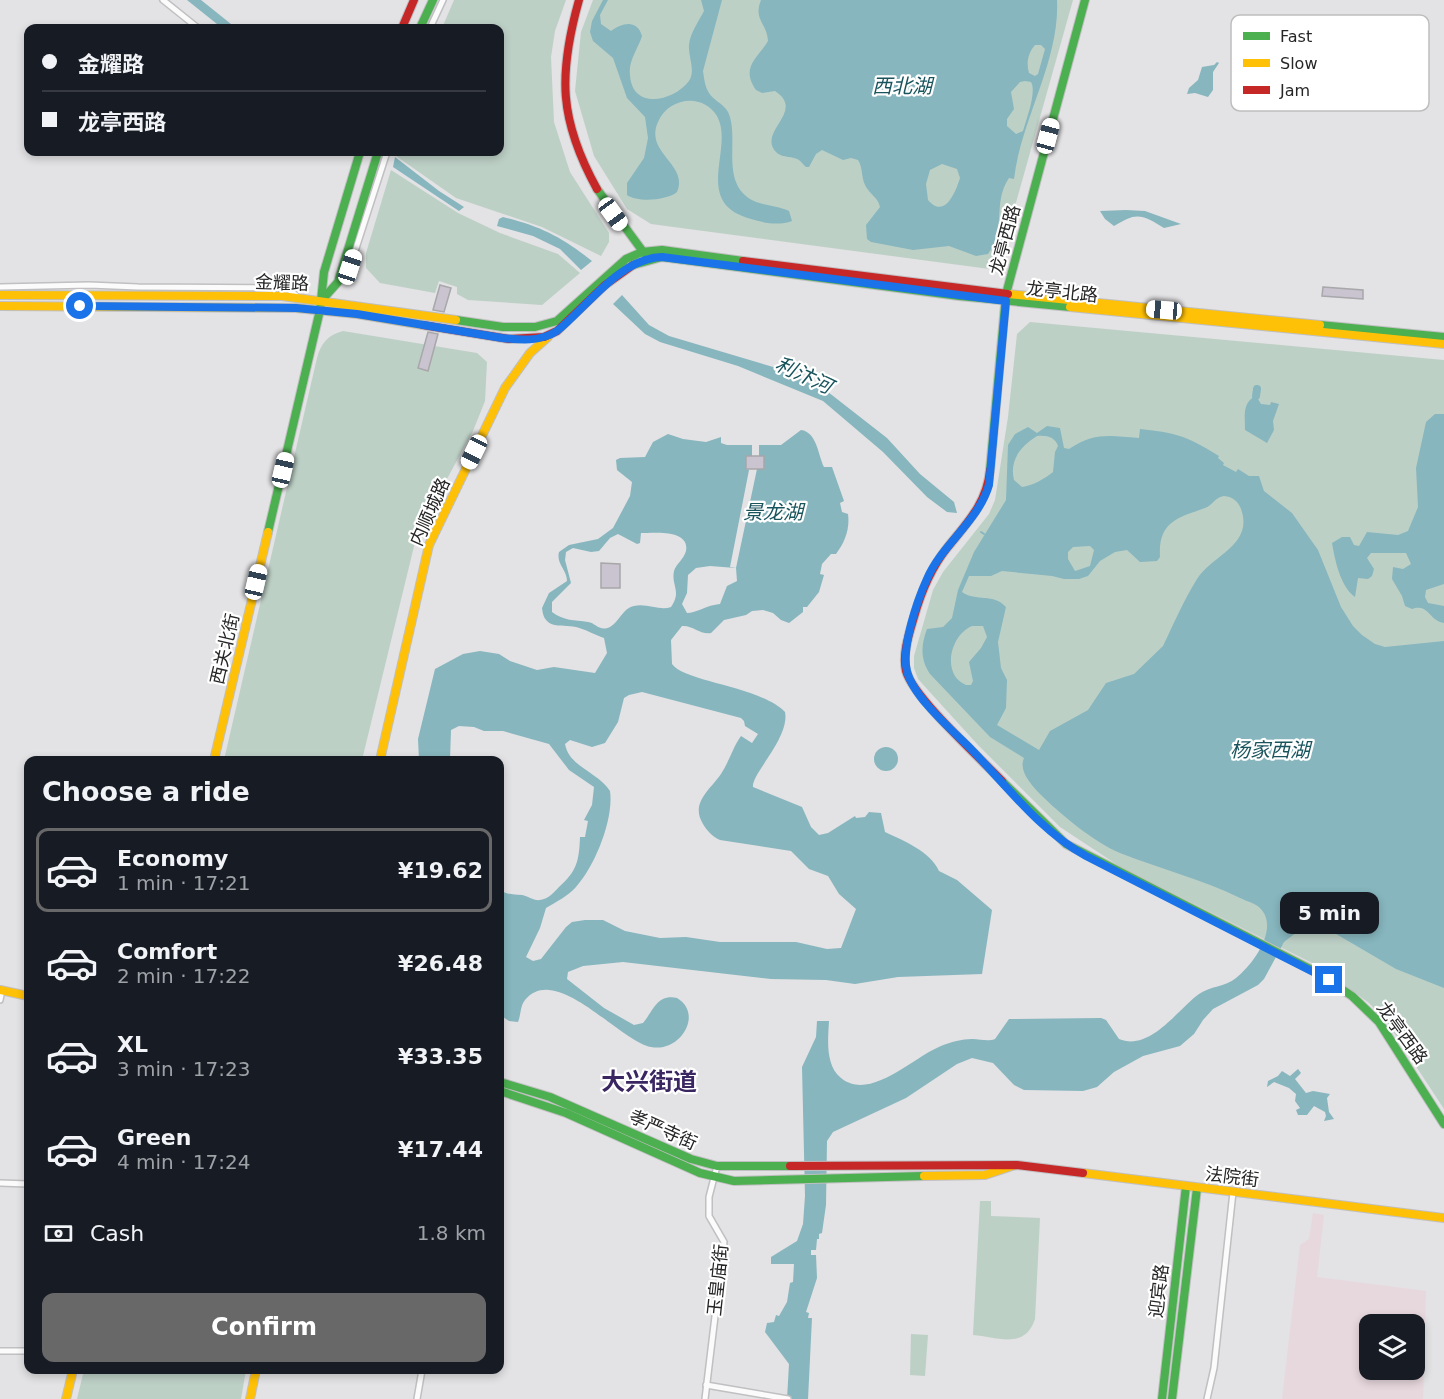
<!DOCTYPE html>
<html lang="en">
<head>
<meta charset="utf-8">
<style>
	body { margin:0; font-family:"DejaVu Sans","Noto Sans SC",sans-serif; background:#242831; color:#f1f3f6; height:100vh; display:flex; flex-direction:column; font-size:22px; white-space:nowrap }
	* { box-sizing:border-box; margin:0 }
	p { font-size:20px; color:#9ea1a6 }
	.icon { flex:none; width:33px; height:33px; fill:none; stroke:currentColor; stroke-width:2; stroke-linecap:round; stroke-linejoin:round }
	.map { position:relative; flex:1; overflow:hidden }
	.side { position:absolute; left:24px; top:756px; width:480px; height:618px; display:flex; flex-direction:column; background:#171b24; border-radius:12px; box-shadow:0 3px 9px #0003 }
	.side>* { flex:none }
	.hud { position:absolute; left:24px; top:24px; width:480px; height:132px; border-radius:12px; box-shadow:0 3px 9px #0003; display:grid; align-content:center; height:132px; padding:0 18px; background:#171b24 }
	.controls { position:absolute; left:1359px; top:1314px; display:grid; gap:12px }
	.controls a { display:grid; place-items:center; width:66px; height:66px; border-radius:12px; background:#171b24; box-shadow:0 3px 9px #0003; font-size:30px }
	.end { position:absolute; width:27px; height:27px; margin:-14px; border:8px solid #1a73e8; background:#fff; box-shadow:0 0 0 3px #fff }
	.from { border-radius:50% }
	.bubble { position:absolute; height:42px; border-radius:12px; background:#171b24; box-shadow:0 3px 9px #0003; font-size:20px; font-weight:600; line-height:42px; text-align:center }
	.car { position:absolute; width:18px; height:36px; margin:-18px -9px; border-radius:8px; box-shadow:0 0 4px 2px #0007; background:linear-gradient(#fff 24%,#345 0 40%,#fff 0 76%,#345 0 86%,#fff 0) }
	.hud b { display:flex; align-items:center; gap:21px; height:57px; font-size:22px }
	.hud b+b { border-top:2px solid #363941 }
	.hud i { width:15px; height:15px; background:#f1f3f6 }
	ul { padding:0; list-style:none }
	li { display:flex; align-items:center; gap:18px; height:84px; margin:0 12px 9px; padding:0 6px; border:3px solid transparent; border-radius:12px }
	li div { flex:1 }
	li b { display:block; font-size:22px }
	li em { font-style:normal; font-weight:600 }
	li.current { border-color:#686869 }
	li>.icon { width:54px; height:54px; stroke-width:1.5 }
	h2 { padding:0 18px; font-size:27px; line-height:72px }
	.pay { display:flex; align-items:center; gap:15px; height:66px; padding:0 18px; font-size:22px }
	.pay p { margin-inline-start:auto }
	.primary-button { display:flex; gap:12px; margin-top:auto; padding:12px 18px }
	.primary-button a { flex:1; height:69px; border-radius:12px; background:#686869; color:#fff; font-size:24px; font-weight:600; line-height:69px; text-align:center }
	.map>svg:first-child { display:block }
	.medical { fill:#e7d8dd; fill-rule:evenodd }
	.green { fill:#bdd0c6 }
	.water { fill:#87b6be; fill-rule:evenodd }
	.pier { fill:#e3e2e4 }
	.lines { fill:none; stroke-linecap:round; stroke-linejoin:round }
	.stream { stroke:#87b6be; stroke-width:2 }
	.canal { stroke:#87b6be; stroke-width:8 }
	.building { fill:#c9c4cf; stroke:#a8a7a9; stroke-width:1.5 }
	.street-casing { stroke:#c0bfc1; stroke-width:8 }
	.fast-casing { stroke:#c0bfc1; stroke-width:10 }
	.slow-casing { stroke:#c0bfc1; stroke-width:10 }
	.jam-casing { stroke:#c0bfc1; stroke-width:10 }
	.street { stroke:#fbfbfb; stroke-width:5 }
	.fast { stroke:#4caf50; stroke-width:8 }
	.slow { stroke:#ffc107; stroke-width:8 }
	.jam { stroke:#c62828; stroke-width:8 }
	.route { stroke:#1a73e8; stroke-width:8 }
	.labels { text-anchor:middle; stroke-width:4.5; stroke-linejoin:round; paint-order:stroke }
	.street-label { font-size:18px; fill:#262627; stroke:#fff }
	.water-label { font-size:20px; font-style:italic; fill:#19545d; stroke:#fff }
	.district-label { font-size:24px; font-weight:bold; fill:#3a2661; stroke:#fff }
	.key { fill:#fff; stroke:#bebebe; stroke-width:1.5 }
	.key-label { font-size:16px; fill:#262627 }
</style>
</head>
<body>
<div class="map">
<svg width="1444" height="1399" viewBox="0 0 1444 1399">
	<rect width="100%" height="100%" fill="#e3e2e4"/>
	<path class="medical" d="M1313,1213l11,2 -7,62 109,14 -3,108h-141l18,-154 9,-6zM1370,1324h44v46h-44z"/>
	<g class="green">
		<path d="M454,0h112l-11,31 -4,26 3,65 16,50 39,61v9l-8,14 -59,-29 -86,-29 -60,-42 1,-4h103v-124h-58z"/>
		<path d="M593,0h480l-76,270 -346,-46 -24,-15 -33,-53 -19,-65 6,-59z"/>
		<path d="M391,170l67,43 42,20 58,21 22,19 -38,32 -74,-5 -11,-6v-7l-18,-6 -4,12 -55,-10 -14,-15v-15z"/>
		<path d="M1030,322l414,38v749l-57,-87 -18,-19 -51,-37 -199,-100 -59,-39 -82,-82 -60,-66 -4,-11v-12l19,-66 10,-18 46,-58 6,-14 13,-83 9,-83z"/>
		<path d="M343,331l134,22 10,9 -2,39 -12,30 -56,103 -55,226h-138l93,-402c4,-15 11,-23 26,-27z"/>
		<path d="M980,1201h11v15l49,2 -5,101c-10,31 -38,18 -62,16z"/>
		<path d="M911,1334l17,1 -3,41 -15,-1z"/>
		<path d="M84,1370h162l-5,29h-164z"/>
	</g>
	<g class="water">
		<path d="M187,0h14l35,28h-14z"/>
		<path d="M603,0h5l-8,15 1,9 10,7c11,-8 26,-12 31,5 -4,13 -14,25 -12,39 2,35 43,27 59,6 7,-11 -1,-24 0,-36 1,-12 10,-24 15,-34l-3,-11h21l-19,71c1,7 2,16 6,22 4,7 15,11 19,19 12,25 -8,68 22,87 12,7 26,6 39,12l3,10c-13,5 -28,2 -41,-2 -60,-16 -16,-71 -34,-103 -15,-24 -49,-18 -59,6 -14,31 31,42 19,70 -9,8 -39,11 -50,3v-12l17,-25 4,-20 -3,-21 -18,-19 -14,-40 -20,-17 -3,-9 2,-11z"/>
		<path d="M761,0h296c3,61 -36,119 -43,179l-5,-1c-17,25 -2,51 -21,76l-12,2 -27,-10 -36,4 -42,-8 -4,-3 -1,-14 14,-18c-2,-10 -11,-13 -15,-22 -4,-9 -2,-17 -7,-25l-7,-2 -8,2 -21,-10 -6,4 -7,13h-3c-3,-2 -4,-5 -7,-7 -6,-4 -16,-2 -22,-7 -22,-21 30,-41 -2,-62l-13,2 -6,-3c-16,-23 2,-32 12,-49 -1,-18 -15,-21 -7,-41zM1035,45h6l4,4 -7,25 -3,2 -6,-3c-3,-10 -1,-20 6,-28zM1025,81l6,1c6,10 -5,38 -8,49l-7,3 -9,-8v-7l7,-10 -3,-17 9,-10zM942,164l15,5 3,9c-4,13 -15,42 -32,22l-2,-16 4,-14z"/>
		<path d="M1217,62l2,1 -6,9v18l-5,7 -13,-4 -8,1 2,-6 9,-8 4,-13 12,-2z"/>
		<path d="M395,157l44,34 25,16 -5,4 -66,-44z"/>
		<path d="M1126,210l19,1 36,13 -17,4c-12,-7 -23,-16 -37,-9 -5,2 -9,5 -13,7l-9,-7 -5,-8z"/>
		<path d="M503,217c37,9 59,20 89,44l-11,9 -21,-21 -27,-13 -36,-10 2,-7z"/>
		<path d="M622,295l27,30 20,11 111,33 48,23 59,46 33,36 34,28 3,11 -10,-1 -20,-15 -44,-45 -60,-51 -85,-35 -78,-24 -15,-8 -32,-30z"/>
		<path d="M1256,396l5,8 9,1 1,-3 8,2 -6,17 1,9 -7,13 -22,-13c0,-14 -3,-28 11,-34z"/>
		<path d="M1435,414h9v170l-18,6 -1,7 3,6 16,3v17c-15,-2 -15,-20 -32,-14l-7,-3 -3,-10 -10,-17 1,-12 10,2 8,-5 -5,-11h-35l-4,5 7,11 -2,7 -4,3 -10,-1 -3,19c-15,-11 -20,-37 -23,-54l10,-6h8l4,8 5,1 8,-14 31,3 10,-4 10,-24 -2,-39 10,-46z"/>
		<path d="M1047,426l13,2 4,20 5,1c26,-17 40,-13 70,-11l1,-9c37,4 47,7 79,27l-1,2 6,5 -1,2 13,7 2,-3 11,7h10l5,15 28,22 26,37 23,57 12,19 9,9 13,9 10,3 59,-6v347l-48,-19 -65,-38 -3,-9 -14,-3 -30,23 -20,37 -6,6 -45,24 -10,11 -9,14 -14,12 -37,10 -29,16 -17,15 -14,4 -59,-1 -10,-5 -21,-22 -21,-5 -15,6 -51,34 -73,34 -6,9 -1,64 -4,28 -3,1v5h-2l-1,11h-5v5h5l1,23 -11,34 3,1 -1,5h4l-4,81h-21l2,-35 -24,-32 2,-9 7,-1 2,-7 3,1 8,-14 3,-19 3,-1 1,-18h-23v-7l26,-16 6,-17 2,-28 -3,-129 14,-30 1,-16h12c-1,18 -4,44 12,57 29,24 72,-21 100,-32 10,-4 21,-7 31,-7 9,0 15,3 23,0l14,-20 92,-1 5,2 13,19c31,13 59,-30 80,-45 11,-8 26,-7 37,-16 17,-13 44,-50 24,-70 -5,-5 -14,-7 -20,-10 -38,-19 -80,-29 -120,-45 -26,-11 -60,-39 -80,-59 -8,-9 -22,-23 -16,-36l-34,-21 -60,-63c-10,-15 -9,-29 -3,-45l16,-2 9,-9 6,-28 16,-38 32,-52 2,-55 7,-11 13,-7 9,6zM1037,436c10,-1 18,1 21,10l-3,6 -2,20c-7,6 -21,14 -31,15l-8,-7c-5,-20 7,-34 23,-44zM1224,496c9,1 14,5 17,13 13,36 -29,46 -44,70 -13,21 -23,44 -34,67l-29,28 -28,9 -18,27 -38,21 -11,19 -42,-25 9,-17 1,-28 -6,-12 -3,-26 8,-35c-12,-14 -30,-5 -44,-15l7,-16h22l11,-5 50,5 12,3h15l9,-3 12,-15 15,-9 12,-2 13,12 17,-1 3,-4c-2,-35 17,-39 45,-49 8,-3 10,-11 19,-12zM1090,546l4,4 -4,16 -15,5 -7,-12v-7l5,-5zM972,626h11l4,11 -6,11 -12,14 4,19 -2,4h-5c-25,-10 -16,-50 6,-59z"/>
		<path d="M801,430c16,2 17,25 23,37h8l12,34 -4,2 2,9 6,2c2,15 -3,28 -12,40h-5l-9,10 -2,10 4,1 -5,17 -12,15h-4v5l-14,11 -8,-3 -8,-7 -10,-3 -11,1 -6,4 -22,5 -13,13c-11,2 -18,-8 -29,-7l-11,14 1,24c12,18 88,22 113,48 5,26 -34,62 -32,75l49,20 9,20 8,8 9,-2 27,-17 1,2 9,-1 4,-5 12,1 4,19c19,9 45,19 54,39l18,9 35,30 -10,64 -84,3 -43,7 -29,-4 -55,-1 -148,-17 -40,4 -15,6 -1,7 37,29 30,17 9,-2c11,-13 14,-29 34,-25 27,16 3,55 -26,49 -32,-6 -95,-85 -126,-47 -5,6 -4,15 -7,22l-9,-1 -9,-6v-125c8,5 13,4 22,5 6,1 12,6 18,5 9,-1 14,-8 19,-13 18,-16 20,-26 21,-50h5l3,-16 -4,-1 8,-15 2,-18 -25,-17 -20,-26 -46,-13h-19l-10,-4 -15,-1 -8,4 -1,30h-31l-1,-21 17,-70 28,-15 17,-3 19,3 11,7 27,9 17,-3 41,6 12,-20 -3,-15c-9,-3 -19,-9 -28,-11 -16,-3 -32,3 -34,-19l7,-15 18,-12c0,-11 -11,-17 -8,-29l10,-7 29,-6 15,-11 17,-32 2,-14 -15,-12 -1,-10 4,-2 25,-1 8,-15 15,-8 15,5 23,3 15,-5v6l6,2h54zM641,533c13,0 49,-4 45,18 -2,8 -10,13 -12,20 -3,15 8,20 -3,36 -11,4 -24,-4 -37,-1 -11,2 -14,15 -24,21 -11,5 -14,-4 -22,-5 -14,-2 -24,-1 -36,-10v-10l19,-19 -6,-23 1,-8 7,-4 18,4 8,-1 11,-13 8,-4 19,10 3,-1zM710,566l26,2 1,13 -10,5 -7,18c-13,1 -24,9 -33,9l-5,-9 5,-11 1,-18 8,-7zM642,692l99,26 3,3 1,5 13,8 -6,9 -11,-7c-9,13 -12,26 -20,38 -11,16 -31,29 -18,50 4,7 10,13 17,16l71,11 18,18 19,7 11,18 17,15 -15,39 -14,1 -31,-7h-76l-34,-5 -26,1 -35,-7 -22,-11h-18l-13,2 -6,5 -25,32 -8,2 -7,-4 14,-29 6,-20c10,-6 22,-12 30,-21 19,-21 38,-68 34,-96 -12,-19 -41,-24 -45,-47l5,-4 22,7 13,-4 13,-21 6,-24 5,-3z"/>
		<circle cx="886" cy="759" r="12"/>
		<path d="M1298,1069l3,4 -6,6 11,14 7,-2 17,3 -3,4 2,14 5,7 -10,2 2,-5 -1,-4 -11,-6 -7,9h-9l-2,-5 4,-2 -5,-7 1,-7 -7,-6 -15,-6 -7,5 1,-6 10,-5 4,-5 8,5z"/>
	</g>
	<path class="pier" d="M752,445h7v11h5v13h-7l-21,99 -6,-1 19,-97 -3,-1v-13h6z"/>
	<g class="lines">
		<path class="stream" d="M981,532l3,2"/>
		<path class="canal" d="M1256,396l1,-7"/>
	</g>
	<g class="building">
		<path d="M440,285l11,3 -7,24 -11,-2z"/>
		<path d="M1323,287l40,3v9l-41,-3z"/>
		<path d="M428,332l10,2 -10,37 -10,-3z"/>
		<rect x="746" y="456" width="18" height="13"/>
		<path d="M601,563l19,1v24h-19z"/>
	</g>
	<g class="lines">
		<defs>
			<g id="street">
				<path d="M163,0l35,28"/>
				<path d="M430,28l13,-28"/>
				<path d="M342,273l8,-6 37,-115"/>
				<path d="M0,287l89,-2 49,2 149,1 11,9"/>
				<path d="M0,1000l2,-10"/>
				<path d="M0,1183l28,1"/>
				<path d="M0,1351h28"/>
				<path d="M706,1385l82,14"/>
				<path d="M417,1399l5,-29"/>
				<path d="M705,1399l19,-157 -15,-26v-19l8,-31"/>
				<path d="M1207,1399l7,-31 19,-176"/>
			</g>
			<g id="fast">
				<path d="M420,28l13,-28"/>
				<path d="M597,189l47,64"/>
				<path d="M633,265l29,-8 297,39 111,11"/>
				<path d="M322,300l16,-18 40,-130"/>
				<path d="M456,320l47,7h32l22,-6 69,-62 16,-7 20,-2 81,11"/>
				<path d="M1320,325l124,12"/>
				<path d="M990,470l16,-176 79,-294"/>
				<path d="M268,532l52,-222 4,-38 36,-120"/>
				<path d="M1002,781l64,63 252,129 34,23 27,26 65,102"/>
				<path d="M500,1082l50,15 141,62 26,7h73"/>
				<path d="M500,1091l66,22 134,60 34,8 190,-5"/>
				<path d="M1162,1399l24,-213"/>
				<path d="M1172,1399l25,-211"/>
			</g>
			<g id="slow">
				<path d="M1008,294l312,31"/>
				<path d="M0,295l282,1 174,24"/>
				<path d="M0,306l296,2 61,6 66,11"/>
				<path d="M1070,307l374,37"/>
				<path d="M214,760l54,-228"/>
				<path d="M380,760l49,-215 76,-157 25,-35 18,-16"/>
				<path d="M0,990l28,6"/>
				<path d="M1083,1173l361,45"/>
				<path d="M924,1176l61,-1 30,-10"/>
				<path d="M66,1399l7,-29"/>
				<path d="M250,1399l6,-29"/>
			</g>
			<g id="jam">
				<path d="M579,0c-21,75 -20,120 18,189"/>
				<path d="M402,28l12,-28"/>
				<path d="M743,261l265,33"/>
				<path d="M423,325l86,14 35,-2 13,-6 48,-46 28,-20"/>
				<path d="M990,470c-3,33 -23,53 -43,78 -16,20 -26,44 -33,69 -5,17 -12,37 -8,54 7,26 75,88 96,110"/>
				<path d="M790,1166l227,-1 66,8"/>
			</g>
		</defs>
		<use href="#street" class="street-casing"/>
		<use href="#fast" class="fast-casing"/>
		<use href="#slow" class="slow-casing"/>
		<use href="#jam" class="jam-casing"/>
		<use href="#street" class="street"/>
		<use href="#fast" class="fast"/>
		<use href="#slow" class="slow"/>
		<use href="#jam" class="jam"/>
	</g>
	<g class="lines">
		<path class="route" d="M80,306l216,2 61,6 145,24c19,2 38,4 55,-7 30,-24 63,-73 105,-74l344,44 -17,184c-11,37 -47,59 -62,94 -10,22 -26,69 -20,92 6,26 44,58 63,77 36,37 70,83 116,108l243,124"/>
	</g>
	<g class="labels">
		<g class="street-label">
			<text transform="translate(1005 240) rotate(-75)" y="6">龙亭西路</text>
			<text transform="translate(282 283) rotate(2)" y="6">金耀路</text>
			<text transform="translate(1062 292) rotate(6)" y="6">龙亭北路</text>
			<text transform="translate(430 512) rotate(-66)" y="6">内顺城路</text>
			<text transform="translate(225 649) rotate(-77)" y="6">西关北街</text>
			<text transform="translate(1402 1033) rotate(54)" y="6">龙亭西路</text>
			<text transform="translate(663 1130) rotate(24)" y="6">孝严寺街</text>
			<text transform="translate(1232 1177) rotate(7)" y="6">法院街</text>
			<text transform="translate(718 1280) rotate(-84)" y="6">玉皇庙街</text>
			<text transform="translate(1159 1291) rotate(-83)" y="6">迎宾路</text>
		</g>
		<g class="water-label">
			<text x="902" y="93">西北湖</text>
			<text transform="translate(804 375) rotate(25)" y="7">利汴河</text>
			<text x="773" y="519">景龙湖</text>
			<text x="1270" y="757">杨家西湖</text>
		</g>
		<g class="district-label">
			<text x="649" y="1090">大兴街道</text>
		</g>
	</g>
	<rect x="1231" y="15" width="198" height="96" rx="9" class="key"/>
	<rect x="1243" y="32" width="27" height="8" fill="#4caf50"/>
	<rect x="1243" y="59" width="27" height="8" fill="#ffc107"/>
	<rect x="1243" y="86" width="27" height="8" fill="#c62828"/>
	<g class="key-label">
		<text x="1280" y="42">Fast</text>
		<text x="1280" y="69">Slow</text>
		<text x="1280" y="96">Jam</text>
	</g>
</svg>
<div class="controls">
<a><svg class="icon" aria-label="layers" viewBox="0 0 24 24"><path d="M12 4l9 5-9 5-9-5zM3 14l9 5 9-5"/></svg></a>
</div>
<i class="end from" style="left:80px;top:306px"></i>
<i class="end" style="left:1329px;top:980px"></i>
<div class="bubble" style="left:1280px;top:892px;width:99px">5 min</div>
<i class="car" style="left:1048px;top:136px;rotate:15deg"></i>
<i class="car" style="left:613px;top:214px;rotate:144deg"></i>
<i class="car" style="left:350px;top:267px;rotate:18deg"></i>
<i class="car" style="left:1164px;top:310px;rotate:275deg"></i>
<i class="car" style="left:474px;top:452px;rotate:206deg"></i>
<i class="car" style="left:283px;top:470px;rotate:13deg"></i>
<i class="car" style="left:256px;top:582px;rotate:13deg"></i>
<div class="hud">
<b><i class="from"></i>金耀路</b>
<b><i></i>龙亭西路</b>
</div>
<section class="side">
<h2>Choose a ride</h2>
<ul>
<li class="current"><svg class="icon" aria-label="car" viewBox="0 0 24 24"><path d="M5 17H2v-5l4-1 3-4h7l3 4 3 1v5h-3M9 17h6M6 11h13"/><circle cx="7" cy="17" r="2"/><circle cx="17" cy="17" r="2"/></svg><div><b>Economy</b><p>1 min · 17:21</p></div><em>¥19.62</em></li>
<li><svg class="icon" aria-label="car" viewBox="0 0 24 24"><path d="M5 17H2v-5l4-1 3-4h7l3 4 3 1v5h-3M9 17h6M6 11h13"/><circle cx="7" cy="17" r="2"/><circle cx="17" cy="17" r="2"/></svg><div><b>Comfort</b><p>2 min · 17:22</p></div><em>¥26.48</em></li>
<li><svg class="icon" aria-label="car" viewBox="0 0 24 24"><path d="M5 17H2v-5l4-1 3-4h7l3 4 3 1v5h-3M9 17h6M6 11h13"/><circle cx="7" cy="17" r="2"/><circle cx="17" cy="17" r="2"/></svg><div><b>XL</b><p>3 min · 17:23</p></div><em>¥33.35</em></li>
<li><svg class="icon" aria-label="car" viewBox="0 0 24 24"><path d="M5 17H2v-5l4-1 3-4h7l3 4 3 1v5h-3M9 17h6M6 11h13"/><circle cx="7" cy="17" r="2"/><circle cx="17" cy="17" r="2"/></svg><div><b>Green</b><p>4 min · 17:24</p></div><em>¥17.44</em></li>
</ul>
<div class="pay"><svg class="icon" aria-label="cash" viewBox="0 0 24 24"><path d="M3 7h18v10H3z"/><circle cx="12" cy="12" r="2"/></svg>Cash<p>1.8 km</p></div>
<div class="primary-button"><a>Confirm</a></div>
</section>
</div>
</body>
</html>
